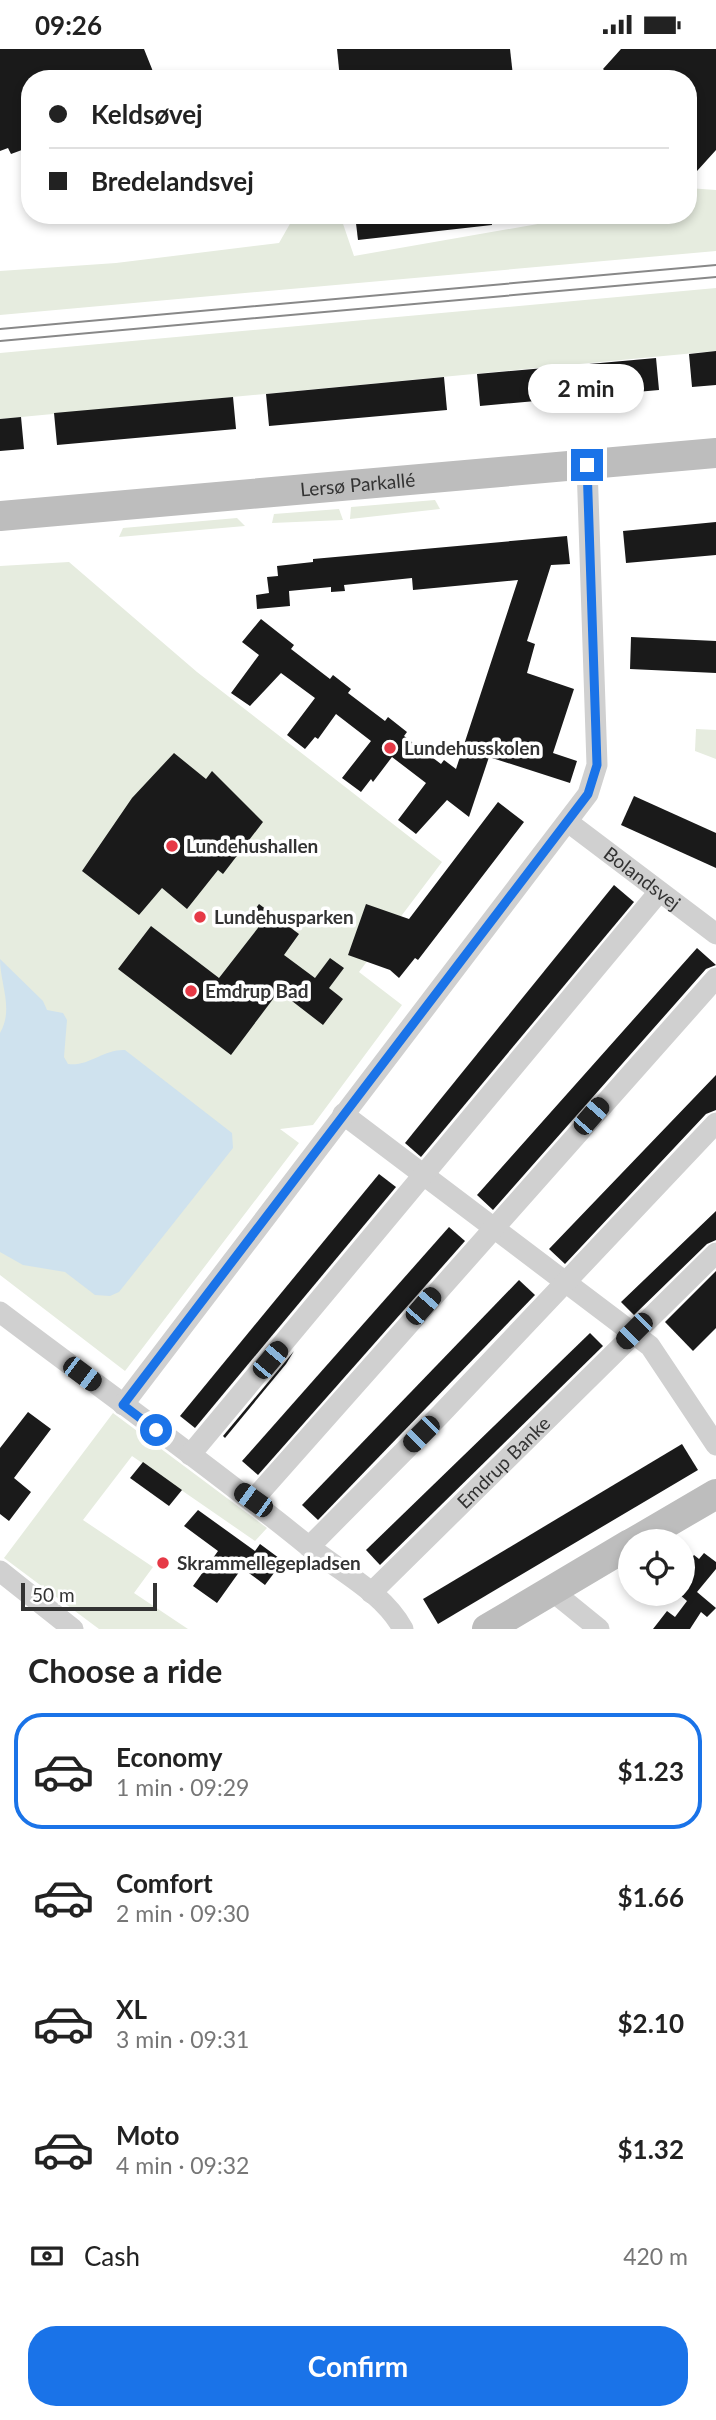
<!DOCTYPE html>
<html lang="en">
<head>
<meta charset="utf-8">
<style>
	body { margin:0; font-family:Lato,sans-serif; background:#f2f2f2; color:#222; height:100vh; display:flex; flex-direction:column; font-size:26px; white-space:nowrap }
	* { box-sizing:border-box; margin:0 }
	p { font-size:23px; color:#767676 }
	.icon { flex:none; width:38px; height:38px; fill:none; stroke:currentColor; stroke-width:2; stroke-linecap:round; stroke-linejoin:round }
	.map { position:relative; height:1580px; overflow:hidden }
	.panel { display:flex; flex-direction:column; background:#fff; flex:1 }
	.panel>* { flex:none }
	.top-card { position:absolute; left:21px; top:21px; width:676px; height:154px; border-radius:28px; box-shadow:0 4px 10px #0003; display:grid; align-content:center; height:154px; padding:0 28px; background:#fff }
	.controls { position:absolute; left:618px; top:1480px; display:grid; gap:14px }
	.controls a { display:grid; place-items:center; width:77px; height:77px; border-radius:50%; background:#fff; box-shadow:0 4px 10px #0003; font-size:35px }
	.scale { position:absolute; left:21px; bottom:18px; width:136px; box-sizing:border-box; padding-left:7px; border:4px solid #333; border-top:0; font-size:19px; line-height:24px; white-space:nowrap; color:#333; -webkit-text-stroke:5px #fff; paint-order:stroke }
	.end { position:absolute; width:32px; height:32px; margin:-16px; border:9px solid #1a73e8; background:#fff; box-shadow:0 0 0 4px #fff }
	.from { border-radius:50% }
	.bubble { position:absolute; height:49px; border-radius:24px; background:#fff; box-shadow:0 4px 10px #0003; font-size:23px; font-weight:700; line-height:49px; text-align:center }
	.car { position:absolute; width:21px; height:42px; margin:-21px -10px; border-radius:9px; box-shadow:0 0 5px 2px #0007; background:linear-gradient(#222 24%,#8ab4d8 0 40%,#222 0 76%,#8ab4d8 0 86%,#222 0) }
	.top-card b { display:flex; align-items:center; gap:24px; height:66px; font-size:26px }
	.top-card b+b { border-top:2px solid #e0e0e0 }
	.top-card i { width:18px; height:18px; background:#222 }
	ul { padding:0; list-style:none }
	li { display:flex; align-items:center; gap:21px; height:116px; margin:0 14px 10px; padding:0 14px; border:4px solid transparent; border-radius:28px }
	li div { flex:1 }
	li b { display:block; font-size:26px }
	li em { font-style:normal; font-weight:700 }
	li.current { border-color:#1a73e8 }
	li>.icon { width:63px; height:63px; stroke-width:1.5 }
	h2 { padding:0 28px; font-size:32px; line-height:84px }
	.pay { display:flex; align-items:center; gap:18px; height:77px; padding:0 28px; font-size:26px }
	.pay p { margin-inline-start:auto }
	.action { display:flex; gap:14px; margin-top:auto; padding:14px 28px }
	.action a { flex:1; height:80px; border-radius:28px; background:#1a73e8; color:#fff; font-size:28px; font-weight:700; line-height:80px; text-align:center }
	.status { display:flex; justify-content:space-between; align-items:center; height:49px; padding:0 35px; background:#fff; direction:ltr }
	.status svg { height:19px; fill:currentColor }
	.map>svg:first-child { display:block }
	.green { fill:#e6ecdf }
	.water { fill:#cfe2ee }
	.building { fill:#1a1a1a }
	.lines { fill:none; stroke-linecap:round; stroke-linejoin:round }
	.street { stroke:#d0d0d0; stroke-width:21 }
	.secondary { stroke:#bdbdbd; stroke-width:30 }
	.tram { stroke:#888; stroke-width:2 }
	.route { stroke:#1a73e8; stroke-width:9 }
	.poi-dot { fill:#e63946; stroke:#fff; stroke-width:2.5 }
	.labels { text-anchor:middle; stroke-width:7; stroke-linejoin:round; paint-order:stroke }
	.street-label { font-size:19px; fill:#333; stroke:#fff }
	.poi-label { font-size:19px; font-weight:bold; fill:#333; stroke:#fff; text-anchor:start }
</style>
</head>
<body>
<div class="status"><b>09:26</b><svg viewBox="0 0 49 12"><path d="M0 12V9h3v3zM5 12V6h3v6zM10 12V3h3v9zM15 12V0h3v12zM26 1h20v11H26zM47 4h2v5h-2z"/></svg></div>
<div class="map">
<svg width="716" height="1580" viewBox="0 0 716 1580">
	<rect width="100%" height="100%" fill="#fff"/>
	<g class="green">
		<path d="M688,139l28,2v61l-716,64v-44l116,-8 163,-20 16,-28h45l14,41 235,-41h99z"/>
		<path d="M716,239v63l-716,68v-66z"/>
		<path d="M435,451l5,9 -90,10 1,-12z"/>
		<path d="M339,460l4,11 -71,3 2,-9z"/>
		<path d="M237,469l8,8 -126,11 4,-9z"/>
		<path d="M69,513l128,110 245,190 -83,110 43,33 -89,120 -33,4 19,14 -174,228 -125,-96v-709z"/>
		<path d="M696,680l20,1v29l-21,-8z"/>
		<path d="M113,1364l154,115 -12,13 -123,-85 -49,64 70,47 -19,26 54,36h-89l-95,-71z"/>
	</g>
	<path class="water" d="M0,910l43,42 4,9 16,3 4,7 -3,37 4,7c20,3 36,-15 57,-14l107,83 1,15 -114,144 -9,4 -15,-1 -30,-23 -42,-7 -23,-13v-219c14,-24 0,-49 0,-74z"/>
	<g class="building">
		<path d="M0,0h144l12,30h-126v68l-19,7 -3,-6 -8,3z"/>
		<path d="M337,0h173l3,27 -173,3z"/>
		<path d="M621,0h95v101l-28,31v-102h-75l-10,-10z"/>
		<path d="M355,166h136l1,10 -134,15z"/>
		<path d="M716,302v34l-24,2 -3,-33z"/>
		<path d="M656,309l3,32 -179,16 -3,-32z"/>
		<path d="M444,328l3,33 -178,16 -3,-32z"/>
		<path d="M233,348l3,32 -179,16 -3,-32z"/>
		<path d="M21,368l3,32 -24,2v-32z"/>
		<path d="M716,473v33l-90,8 -3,-32z"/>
		<path d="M567,487l3,28 -19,1 -24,76 8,3 -8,29 47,16 -21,64 24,8 -7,22 -81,-26 -20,60 -22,-17 -31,34 -18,-14 28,-37 -34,-26 -19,25 -2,-3 -10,13 -19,-14 29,-37 -35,-27 -18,25 -3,-2 -10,12 -18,-14 28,-37 -34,-25 -31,33 -19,-13 28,-38 -17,-13 19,-23 33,26 -3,4 39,30 3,-4 18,14 -3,4 37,28 3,-4 19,15 -3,4 37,28 3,-4 12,9 62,-189 -105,10 -1,-12 -68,7 1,6 -14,1v-5l-42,4 1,15 -33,3 -1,-14 13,-2 -2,-16 11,-1 -1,-10 36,-4v-3z"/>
		<path d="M631,588l85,4v32l-86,-4z"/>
		<path d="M174,704l32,26 6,-8 51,51 -40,52 -5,-4 -31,39 -25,-21 -23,27 -57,-44 50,-73z"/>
		<path d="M634,747l82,37v35l-95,-43z"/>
		<path d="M498,753l26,20 -106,138 -3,-2 -16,20 -9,-8 -42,-15 18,-51 43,15z"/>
		<path d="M614,836l20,17 -213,255 -16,-14z"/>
		<path d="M259,855l40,30 -15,21 31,23 15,-20 14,10 -15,20 14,11 -20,26 -44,-34 -48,64 -113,-86 33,-43 68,52 42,-54 -11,-8z"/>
		<path d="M697,899l19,17 -10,4 -213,241 -16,-15z"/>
		<path d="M716,1026v35l-10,4 -141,150 -16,-15z"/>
		<path d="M379,1125l17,13 -201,241 -15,-12z"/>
		<path d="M716,1162v29l-9,4 -73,71 -13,-13z"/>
		<path d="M449,1178l16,14 -207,234 -16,-14z"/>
		<path d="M716,1222v57l-23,23 -28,-29z"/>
		<path d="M519,1231l16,15 -217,225 -16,-15z"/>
		<path d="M590,1284l13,13 -223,219 -14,-15z"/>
		<path d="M294,1302l-8,13 -61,74 -2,-2z"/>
		<path d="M28,1363l23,17 -37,49 17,14 -22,29 -9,-7v-66z"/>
		<path d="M682,1395l16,26 -260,154 -15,-25z"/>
		<path d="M143,1413l39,28 -13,16 -39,-28z"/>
		<path d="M198,1461l57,41 5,-7 23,17 -18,24 -23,-17 -25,35 -24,-17 25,-35 -34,-25z"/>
		<path d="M704,1504l12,9v7l-19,23 19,16 -9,9 -6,-5 -11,17h-37l14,-18 8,6 12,-16 -8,-7h3v-25l12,-14 5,4z"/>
	</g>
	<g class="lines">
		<g class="street">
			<path id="s1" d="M568,773l148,112"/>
			<path d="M343,1065l307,232 66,99"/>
			<path d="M0,1263c103,78 207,152 307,233 32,26 76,47 96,84"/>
			<path d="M123,1356l465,-611 9,-29 -10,-300"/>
			<path d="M190,1406l469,-563"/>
			<path d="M253,1451l463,-522"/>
			<path d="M309,1498l131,-132 276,-292"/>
			<path d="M0,1522l73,58"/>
			<path d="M551,1541l48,39"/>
			<path id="s2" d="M371,1544l345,-340"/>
		</g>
		<g class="secondary">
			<path id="s3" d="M0,467l716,-63"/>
			<path d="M634,1493l82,-48"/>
			<path d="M487,1580l143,-85"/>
		</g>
		<g class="tram">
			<path d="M0,280l716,-64"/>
			<path d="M0,292l716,-64"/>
		</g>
	</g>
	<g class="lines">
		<path class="route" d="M156,1381l-33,-25 465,-611 9,-29 -10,-300"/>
	</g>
	<g class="poi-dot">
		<circle cx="390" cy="699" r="7"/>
		<circle cx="172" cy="797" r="7"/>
		<circle cx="200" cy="868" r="7"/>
		<circle cx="191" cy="942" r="7"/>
		<circle cx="163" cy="1514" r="7"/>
	</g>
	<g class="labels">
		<g class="street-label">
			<text dy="7" stroke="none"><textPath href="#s3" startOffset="359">Lersø Parkallé</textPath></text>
			<text dy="7" stroke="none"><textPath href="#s1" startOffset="93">Bolandsvej</textPath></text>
			<text dy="7" stroke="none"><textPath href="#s2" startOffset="186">Emdrup Banke</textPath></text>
		</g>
		<g class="poi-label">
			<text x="404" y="706">Lundehusskolen</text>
			<text x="186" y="804">Lundehushallen</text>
			<text x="214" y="875">Lundehusparken</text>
			<text x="205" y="949">Emdrup Bad</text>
			<text x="177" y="1521">Skrammellegepladsen</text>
		</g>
	</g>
</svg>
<div class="controls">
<a><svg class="icon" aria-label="locate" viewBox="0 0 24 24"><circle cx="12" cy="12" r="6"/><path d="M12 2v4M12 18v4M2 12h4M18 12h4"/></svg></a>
</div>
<div class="scale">50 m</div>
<i class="end from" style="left:156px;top:1381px"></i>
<i class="end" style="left:587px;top:416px"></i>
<div class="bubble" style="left:528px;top:315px;width:116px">2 min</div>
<i class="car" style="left:591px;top:1067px;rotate:41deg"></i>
<i class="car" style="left:423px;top:1257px;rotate:41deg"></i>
<i class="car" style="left:634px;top:1282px;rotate:225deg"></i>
<i class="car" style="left:270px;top:1311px;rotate:40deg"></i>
<i class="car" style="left:82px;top:1325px;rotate:127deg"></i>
<i class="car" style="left:421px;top:1385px;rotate:225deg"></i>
<i class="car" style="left:253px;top:1451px;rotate:306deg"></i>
<div class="top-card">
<b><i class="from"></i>Keldsøvej</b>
<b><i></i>Bredelandsvej</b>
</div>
</div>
<section class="panel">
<h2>Choose a ride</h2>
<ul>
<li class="current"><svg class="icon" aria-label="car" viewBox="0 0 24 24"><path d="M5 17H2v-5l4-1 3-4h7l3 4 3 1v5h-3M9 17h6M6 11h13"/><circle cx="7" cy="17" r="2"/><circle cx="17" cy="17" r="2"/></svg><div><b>Economy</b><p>1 min · 09:29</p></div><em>$1.23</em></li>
<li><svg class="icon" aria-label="car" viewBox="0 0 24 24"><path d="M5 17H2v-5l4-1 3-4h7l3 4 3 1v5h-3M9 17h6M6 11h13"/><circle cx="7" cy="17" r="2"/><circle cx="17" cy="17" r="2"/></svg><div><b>Comfort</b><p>2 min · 09:30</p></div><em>$1.66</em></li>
<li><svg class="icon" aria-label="car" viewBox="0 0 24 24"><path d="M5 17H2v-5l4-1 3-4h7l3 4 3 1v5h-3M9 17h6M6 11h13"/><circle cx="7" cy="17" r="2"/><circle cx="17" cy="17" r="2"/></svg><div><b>XL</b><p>3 min · 09:31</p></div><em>$2.10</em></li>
<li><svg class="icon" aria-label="car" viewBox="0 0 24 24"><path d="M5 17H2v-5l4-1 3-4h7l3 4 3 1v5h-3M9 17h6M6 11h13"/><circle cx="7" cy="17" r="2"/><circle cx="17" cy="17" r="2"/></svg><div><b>Moto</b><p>4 min · 09:32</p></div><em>$1.32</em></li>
</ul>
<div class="pay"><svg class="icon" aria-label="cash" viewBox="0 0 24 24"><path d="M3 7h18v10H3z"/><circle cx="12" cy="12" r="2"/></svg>Cash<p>420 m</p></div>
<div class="action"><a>Confirm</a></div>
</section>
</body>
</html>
